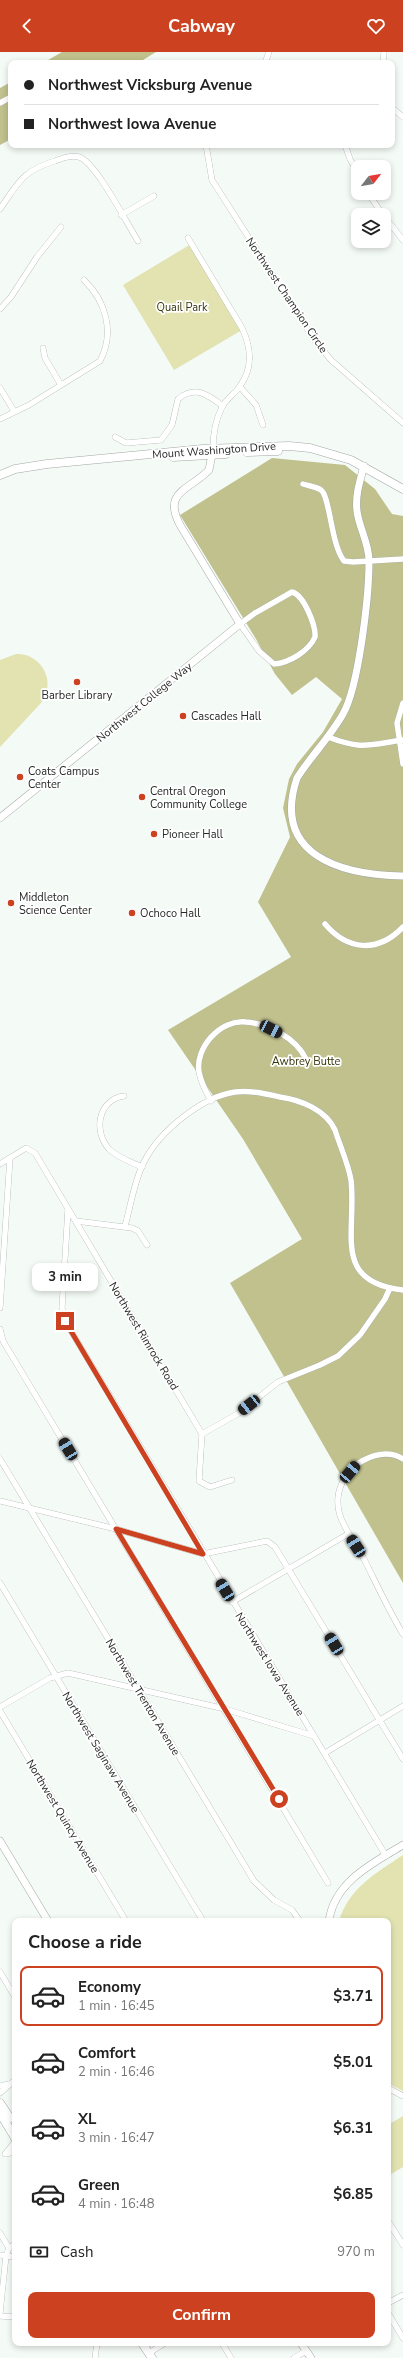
<!DOCTYPE html>
<html lang="en">
<head>
<meta charset="utf-8">
<style>
	body { margin:0; font-family:"Nunito Sans",sans-serif; background:#f6f6f6; color:#222; height:100vh; display:flex; flex-direction:column; font-size:15px; white-space:nowrap }
	* { box-sizing:border-box; margin:0 }
	p { font-size:13px; color:#767676 }
	.icon { flex:none; width:22px; height:22px; fill:none; stroke:currentColor; stroke-width:2; stroke-linecap:round; stroke-linejoin:round }
	.map { position:relative; flex:1; overflow:hidden }
	.side { position:absolute; left:12px; top:1866px; width:379px; height:428px; display:flex; flex-direction:column; background:#fff; border-radius:8px; box-shadow:0 2px 6px #0003 }
	.side>* { flex:none }
	.guide { position:absolute; left:8px; top:8px; width:387px; height:88px; border-radius:8px; box-shadow:0 2px 6px #0003; display:grid; align-content:center; height:88px; padding:0 16px; background:#fff }
	.needle { width:26px; rotate:59deg }
	.controls { position:absolute; left:351px; top:108px; display:grid; gap:8px }
	.controls a { display:grid; place-items:center; width:40px; height:40px; border-radius:8px; background:#fff; box-shadow:0 2px 6px #0003; font-size:20px }
	.end { position:absolute; width:18px; height:18px; margin:-9px; border:5px solid #cc4220; background:#fff; box-shadow:0 0 0 2px #fff }
	.from { border-radius:50% }
	.bubble { position:absolute; height:28px; border-radius:8px; background:#fff; box-shadow:0 2px 6px #0003; font-size:13px; font-weight:700; line-height:28px; text-align:center }
	.car { position:absolute; width:12px; height:24px; margin:-12px -6px; border-radius:5px; box-shadow:0 0 3px 1px #0007; background:linear-gradient(#222 24%,#8ab4d8 0 40%,#222 0 76%,#8ab4d8 0 86%,#222 0) }
	.guide b { display:flex; align-items:center; gap:14px; height:38px; font-size:15px }
	.guide b+b { border-top:1px solid #e0e0e0 }
	.guide i { width:10px; height:10px; background:#222 }
	ul { padding:0; list-style:none }
	li { display:flex; align-items:center; gap:12px; height:60px; margin:0 8px 6px; padding:0 8px; border:2px solid transparent; border-radius:8px }
	li div { flex:1 }
	li b { display:block; font-size:15px }
	li em { font-style:normal; font-weight:700 }
	li.active { border-color:#cc4220 }
	li>.icon { width:36px; height:36px; stroke-width:1.5 }
	h2 { padding:0 16px; font-size:18px; line-height:48px }
	.pay { display:flex; align-items:center; gap:10px; height:44px; padding:0 16px; font-size:15px }
	.pay p { margin-inline-start:auto }
	.button { display:flex; gap:8px; margin-top:auto; padding:8px 16px }
	.button a { flex:1; height:46px; border-radius:8px; background:#cc4220; color:#fff; font-size:16px; font-weight:700; line-height:46px; text-align:center }
	header { display:flex; justify-content:space-between; align-items:center; height:52px; padding:0 16px; background:#cc4220; color:#fff; font-size:18px; font-weight:700 }
	.map>svg:first-child { display:block }
	.green { fill:#e2e3b1 }
	.forest { fill:#c0c18d }
	.lines { fill:none; stroke-linecap:round; stroke-linejoin:round }
	.minor-casing { stroke:#a3a8a5; stroke-width:6 }
	.tertiary-casing { stroke:#a3a8a5; stroke-width:8 }
	.secondary-casing { stroke:#a3a8a5; stroke-width:9 }
	.minor { stroke:#fff; stroke-width:5.5 }
	.tertiary { stroke:#fff; stroke-width:7 }
	.secondary { stroke:#fff; stroke-width:8 }
	.route { stroke:#cc4220; stroke-width:5 }
	.poi-dot { fill:#cc4220; stroke:#fff; stroke-width:1.5 }
	.labels { text-anchor:middle; stroke-width:3.5; stroke-linejoin:round; paint-order:stroke }
	.street-label { font-size:11px; fill:#272928; stroke:#fff }
	.park-label { font-size:11px; fill:#36360c; stroke:#fff }
	.poi-label { font-size:11px; fill:#272928; stroke:#fff; text-anchor:start }
</style>
</head>
<body>
<header><svg class="icon" aria-label="back" viewBox="0 0 24 24"><path d="M15 5l-7 7 7 7"/></svg>Cabway<svg class="icon" aria-label="heart" viewBox="0 0 24 24"><path d="M12 20l-8-8c-3-5 5-10 8-4 3-6 11-1 8 4z"/></svg></header>
<div class="map">
<svg width="403" height="2306" viewBox="0 0 403 2306">
	<rect width="100%" height="100%" fill="#f4faf6"/>
	<g class="green">
		<path d="M191,192l51,86 -68,40 -51,-85z"/>
		<path d="M16,602c26,-1 41,29 25,49l-41,44v-87z"/>
		<path d="M403,1803v236l-14,-7 -1,-3v-160h-49c10,-33 37,-48 64,-66z"/>
		<path d="M403,2064v51l-15,9v-51z"/>
	</g>
	<g class="forest">
		<path d="M62,0h94l-18,11h-95z"/>
		<path d="M11,30v57l-11,6v-57z"/>
		<path d="M272,406l73,7 30,24 17,25 11,2v1067l-173,-300 72,-44 -59,-100 -75,-109 123,-73 -33,-55 32,-65 -7,-29 6,-29 8,-15 26,-32 19,-33 -26,-22 -24,18 -17,-21 -19,-35 -76,-124z"/>
	</g>
	<g class="lines">
		<defs>
			<g id="minor">
				<path d="M265,11l4,-11"/>
				<path d="M383,11l1,-11"/>
				<path d="M0,51l11,-6"/>
				<path d="M392,56l11,9"/>
				<path d="M206,93l6,35 101,158 18,22 72,63"/>
				<path d="M345,93l5,14 8,14"/>
				<path d="M368,141l15,22"/>
				<path d="M0,157c19,-27 22,-38 55,-48 8,-3 16,-6 24,-4 17,5 48,67 59,84"/>
				<path d="M121,163l33,-19"/>
				<path d="M384,164l19,24"/>
				<path d="M188,186l54,90c9,19 11,40 -2,58 -5,8 -14,13 -18,21 -7,14 -9,27 -9,42"/>
				<path d="M0,257l11,-12 26,-40 24,-30"/>
				<path d="M43,296l2,10 16,27"/>
				<path d="M240,335l16,18 7,20"/>
				<path d="M0,336l14,23"/>
				<path d="M0,367l29,-14 71,-44c15,-28 6,-60 -16,-81"/>
				<path d="M115,385l11,6 35,-3 11,-15 6,-26c17,-14 29,-5 45,7"/>
				<path d="M303,432c6,2 14,3 18,6 9,6 10,55 23,71l9,1 50,-3"/>
				<path d="M292,540c12,3 24,34 23,45 -6,14 -26,26 -41,27l-15,-13 -19,-27 15,-11z"/>
				<path d="M403,651l-6,20 6,41"/>
				<path d="M328,685c34,13 40,8 75,3"/>
				<path d="M325,872c23,27 53,29 78,3"/>
				<path d="M124,1044c-26,4 -31,35 -15,53 9,9 22,13 33,18"/>
				<path d="M211,1049c-5,-9 -10,-18 -12,-29 -4,-24 21,-53 47,-50 23,2 50,16 60,37"/>
				<path d="M0,1112l26,-16 9,5 167,281 -3,47 11,6 22,-7"/>
				<path d="M68,1157l-6,99 3,13 321,535"/>
				<path d="M76,1169l56,7 6,3 9,14"/>
				<path d="M125,1174c6,-21 9,-45 19,-64 15,-30 57,-65 91,-70 15,-2 31,2 45,5 21,3 46,13 55,33 5,16 13,33 16,50 6,52 -20,102 52,110"/>
				<path d="M0,1256l10,-150"/>
				<path d="M0,1277l3,12 325,542"/>
				<path d="M202,1382l37,-21 39,-31 42,-17 18,-9 22,-21 25,-36 5,-11"/>
				<path d="M0,1407l254,422 20,19 18,10 8,11"/>
				<path d="M403,1407c-13,-8 -28,-5 -41,2 -8,4 -16,13 -20,22 -14,31 10,52 23,78 12,24 24,50 38,73"/>
				<path d="M0,1449l116,28 87,25 64,-13 8,6 128,212"/>
				<path d="M0,1531l203,338"/>
				<path d="M232,1550l116,-68"/>
				<path d="M0,1655l50,-29 18,-5 157,36 89,27"/>
				<path d="M0,1659l126,210"/>
				<path d="M325,1701l78,-47"/>
				<path d="M0,1920l15,25"/>
				<path d="M0,2034l9,-2"/>
				<path d="M388,2036l15,8"/>
				<path d="M0,2041l15,-13"/>
				<path d="M15,2090l-10,12 10,-2"/>
				<path d="M388,2169l15,24"/>
				<path d="M0,2181l9,15 -3,8 -6,57"/>
				<path d="M9,2196l6,-4"/>
				<path d="M0,2203l15,2"/>
				<path d="M388,2251l15,-8"/>
				<path d="M388,2261l15,25"/>
				<path d="M0,2264l15,1"/>
				<path d="M222,2291l9,15"/>
				<path d="M149,2301l16,-10"/>
				<path d="M95,2306l2,-15"/>
				<path d="M294,2306l12,-7"/>
			</g>
			<g id="tertiary">
				<path d="M364,414c-4,15 -9,29 -7,45 2,17 12,32 12,50 0,34 -10,125 -26,153 -13,23 -32,42 -46,64 -26,78 45,97 106,98"/>
				<path d="M0,766l240,-194 -60,-99c-18,-34 10,-35 29,-55l4,-21"/>
				<path d="M0,1789l48,80"/>
				<path d="M329,1869c5,-39 44,-58 74,-76"/>
				<path d="M301,2291l10,15"/>
			</g>
			<g id="secondary">
				<path d="M247,400l31,-1"/>
				<path d="M173,405l53,-3"/>
				<path d="M0,423l15,-6 32,-5 156,-15 86,-3 21,2 41,12 52,29"/>
				<path d="M0,2051l10,15"/>
				<path d="M0,2061l15,25"/>
				<path d="M142,2291l10,15"/>
			</g>
		</defs>
		<use href="#minor" class="minor-casing"/>
		<use href="#tertiary" class="tertiary-casing"/>
		<use href="#secondary" class="secondary-casing"/>
		<use href="#minor" class="minor"/>
		<use href="#tertiary" class="tertiary"/>
		<use href="#secondary" class="secondary"/>
	</g>
	<g class="lines">
		<path class="route" d="M65,1269l138,233 -87,-25 163,270"/>
	</g>
	<g class="poi-dot">
		<circle cx="77" cy="630" r="4"/>
		<circle cx="183" cy="664" r="4"/>
		<circle cx="20" cy="725" r="4"/>
		<circle cx="142" cy="745" r="4"/>
		<circle cx="154" cy="782" r="4"/>
		<circle cx="11" cy="851" r="4"/>
		<circle cx="132" cy="861" r="4"/>
	</g>
	<g class="labels">
		<g class="street-label">
			<text transform="translate(287 243) rotate(56)" y="4">Northwest Champion Circle</text>
			<text transform="translate(214 398) rotate(-4)" y="4">Mount Washington Drive</text>
			<text transform="translate(144 650) rotate(-39)" y="4">Northwest College Way</text>
			<text transform="translate(144 1284) rotate(59)" y="4">Northwest Rimrock Road</text>
			<text transform="translate(270 1612) rotate(58)" y="4">Northwest Iowa Avenue</text>
			<text transform="translate(143 1645) rotate(59)" y="4">Northwest Trenton Avenue</text>
			<text transform="translate(101 1700) rotate(59)" y="4">Northwest Saginaw Avenue</text>
			<text transform="translate(63 1764) rotate(59)" y="4">Northwest Quincy Avenue</text>
		</g>
		<g class="park-label">
			<text x="182" y="259">Quail Park</text>
			<text x="306" y="1013">Awbrey Butte</text>
		</g>
		<g class="poi-label">
			<text x="77" y="647" text-anchor="middle">Barber Library</text>
			<text x="191" y="668">Cascades Hall</text>
			<text x="28" y="723">Coats Campus<tspan x="28" dy="13">Center</tspan></text>
			<text x="150" y="743">Central Oregon<tspan x="150" dy="13">Community College</tspan></text>
			<text x="162" y="786">Pioneer Hall</text>
			<text x="19" y="849">Middleton<tspan x="19" dy="13">Science Center</tspan></text>
			<text x="140" y="865">Ochoco Hall</text>
		</g>
	</g>
</svg>
<div class="controls">
<a><svg class="needle" viewBox="-14 -14 28 28"><path d="M0-13l5 13h-10z" fill="#e53935"/><path d="M0 13l5-13h-10z" fill="#767676"/></svg></a>
<a><svg class="icon" aria-label="layers" viewBox="0 0 24 24"><path d="M12 4l9 5-9 5-9-5zM3 14l9 5 9-5"/></svg></a>
</div>
<i class="end from" style="left:279px;top:1747px"></i>
<i class="end" style="left:65px;top:1269px"></i>
<div class="bubble" style="left:32px;top:1211px;width:66px">3 min</div>
<i class="car" style="left:271px;top:977px;rotate:117deg"></i>
<i class="car" style="left:249px;top:1353px;rotate:232deg"></i>
<i class="car" style="left:68px;top:1397px;rotate:329deg"></i>
<i class="car" style="left:350px;top:1420px;rotate:40deg"></i>
<i class="car" style="left:356px;top:1494px;rotate:327deg"></i>
<i class="car" style="left:225px;top:1538px;rotate:329deg"></i>
<i class="car" style="left:334px;top:1592px;rotate:329deg"></i>
<div class="guide">
<b><i class="from"></i>Northwest Vicksburg Avenue</b>
<b><i></i>Northwest Iowa Avenue</b>
</div>
<section class="side">
<h2>Choose a ride</h2>
<ul>
<li class="active"><svg class="icon" aria-label="car" viewBox="0 0 24 24"><path d="M5 17H2v-5l4-1 3-4h7l3 4 3 1v5h-3M9 17h6M6 11h13"/><circle cx="7" cy="17" r="2"/><circle cx="17" cy="17" r="2"/></svg><div><b>Economy</b><p>1 min · 16:45</p></div><em>$3.71</em></li>
<li><svg class="icon" aria-label="car" viewBox="0 0 24 24"><path d="M5 17H2v-5l4-1 3-4h7l3 4 3 1v5h-3M9 17h6M6 11h13"/><circle cx="7" cy="17" r="2"/><circle cx="17" cy="17" r="2"/></svg><div><b>Comfort</b><p>2 min · 16:46</p></div><em>$5.01</em></li>
<li><svg class="icon" aria-label="car" viewBox="0 0 24 24"><path d="M5 17H2v-5l4-1 3-4h7l3 4 3 1v5h-3M9 17h6M6 11h13"/><circle cx="7" cy="17" r="2"/><circle cx="17" cy="17" r="2"/></svg><div><b>XL</b><p>3 min · 16:47</p></div><em>$6.31</em></li>
<li><svg class="icon" aria-label="car" viewBox="0 0 24 24"><path d="M5 17H2v-5l4-1 3-4h7l3 4 3 1v5h-3M9 17h6M6 11h13"/><circle cx="7" cy="17" r="2"/><circle cx="17" cy="17" r="2"/></svg><div><b>Green</b><p>4 min · 16:48</p></div><em>$6.85</em></li>
</ul>
<div class="pay"><svg class="icon" aria-label="cash" viewBox="0 0 24 24"><path d="M3 7h18v10H3z"/><circle cx="12" cy="12" r="2"/></svg>Cash<p>970 m</p></div>
<div class="button"><a>Confirm</a></div>
</section>
</div>
</body>
</html>
